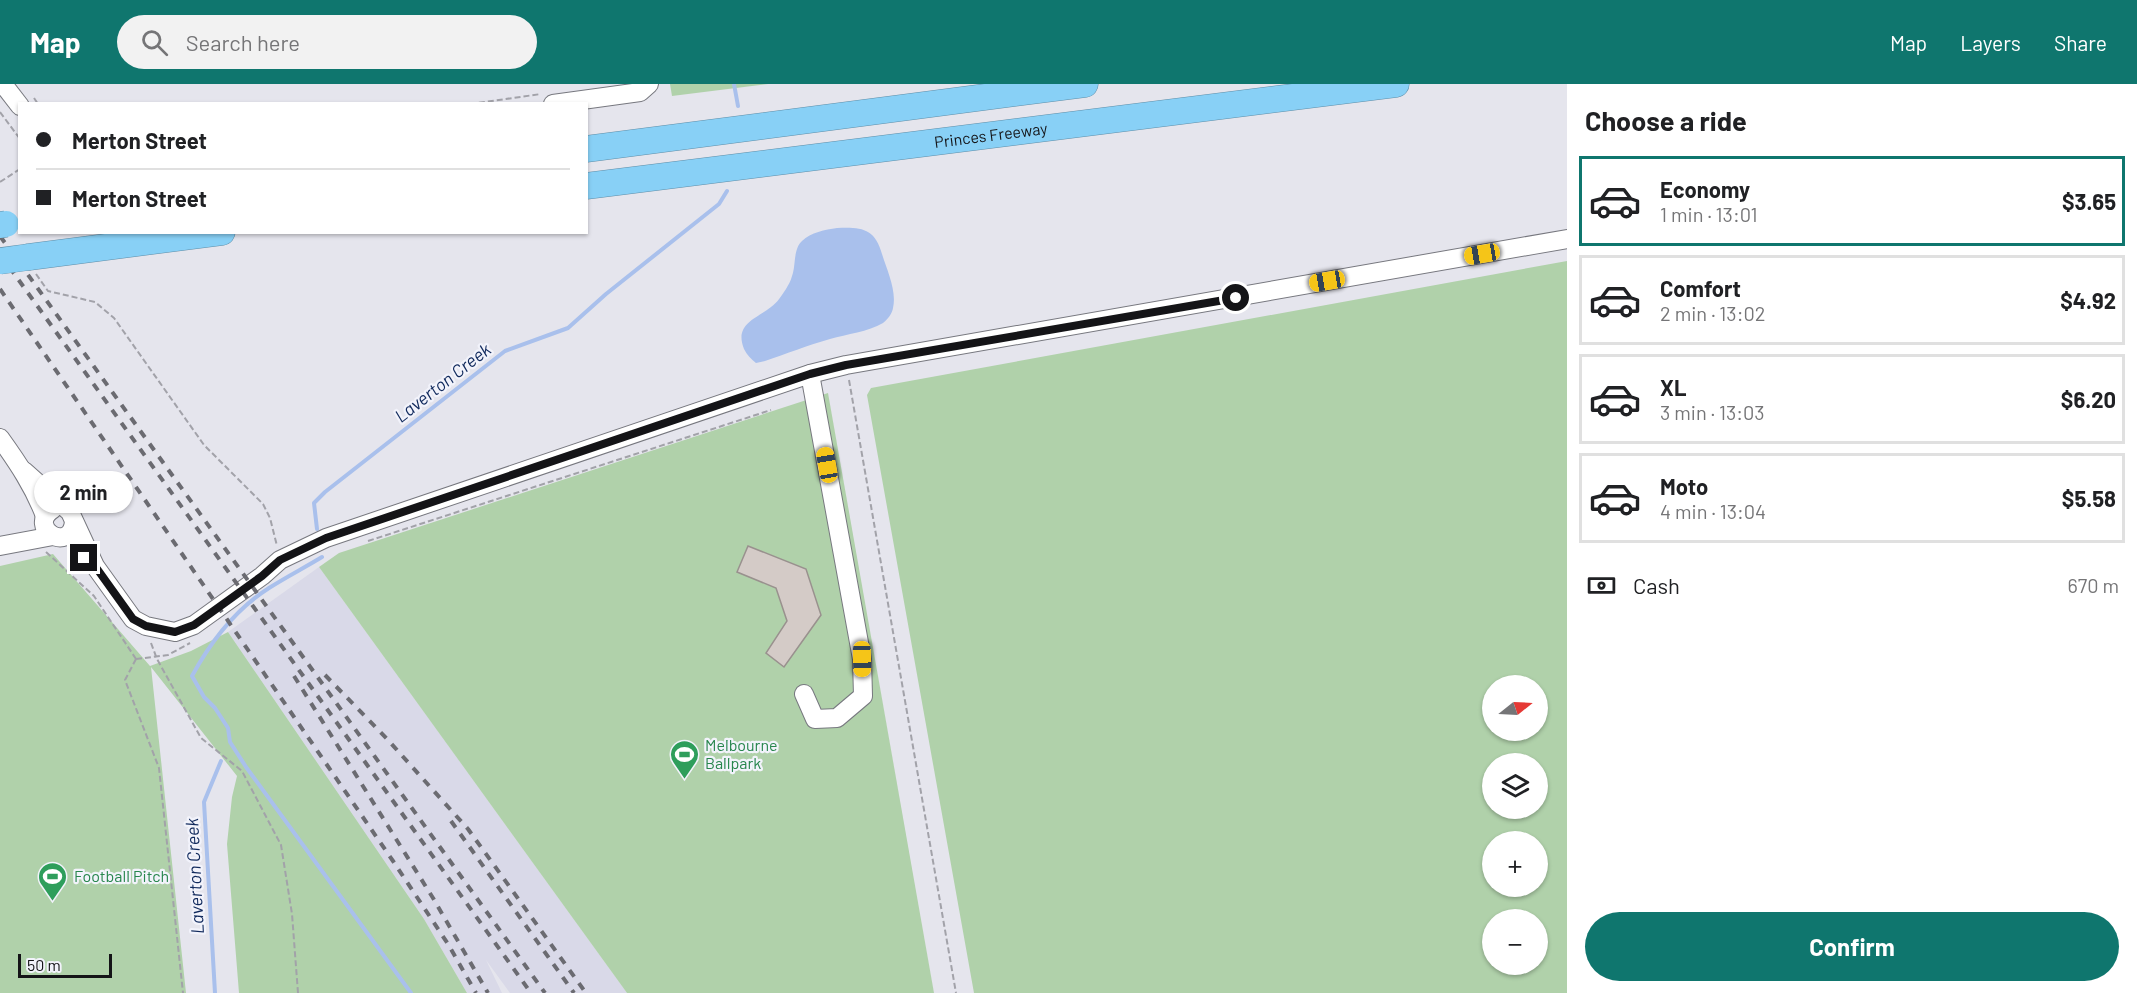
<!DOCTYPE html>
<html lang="en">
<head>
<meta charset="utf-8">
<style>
	body { margin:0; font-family:Barlow,sans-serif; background:#f2f2f2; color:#202124; height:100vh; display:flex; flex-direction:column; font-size:22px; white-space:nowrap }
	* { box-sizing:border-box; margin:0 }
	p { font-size:20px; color:#757577 }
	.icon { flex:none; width:33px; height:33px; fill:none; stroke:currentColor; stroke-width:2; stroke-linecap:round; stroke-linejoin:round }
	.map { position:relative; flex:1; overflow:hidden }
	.details { display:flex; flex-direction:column; background:#fff; width:570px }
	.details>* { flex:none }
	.hud { position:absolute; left:18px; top:18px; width:570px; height:132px; border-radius:0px; box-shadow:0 2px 4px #0004; display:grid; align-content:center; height:132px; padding:0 18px; background:#fff }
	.needle { width:39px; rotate:72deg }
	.fabs { position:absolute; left:1482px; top:591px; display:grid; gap:12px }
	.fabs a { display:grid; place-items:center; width:66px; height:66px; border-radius:50%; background:#fff; box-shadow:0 2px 4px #0004; font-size:30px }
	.scale { position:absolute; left:18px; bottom:15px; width:94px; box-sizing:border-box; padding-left:6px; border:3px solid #141417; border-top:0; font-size:16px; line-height:21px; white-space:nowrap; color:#141417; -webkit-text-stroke:4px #f2f3fb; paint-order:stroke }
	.end { position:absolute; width:27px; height:27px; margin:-14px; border:8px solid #141417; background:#fff; box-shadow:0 0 0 3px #fff }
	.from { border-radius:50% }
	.bubble { position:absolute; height:42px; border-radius:21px; background:#fff; box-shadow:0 2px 4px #0004; font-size:20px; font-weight:700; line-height:42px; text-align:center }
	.car { position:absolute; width:18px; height:36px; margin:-18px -9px; border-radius:8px; box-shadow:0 0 4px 2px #0007; background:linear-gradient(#f5c518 24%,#345 0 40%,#f5c518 0 76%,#345 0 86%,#f5c518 0) }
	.hud b { display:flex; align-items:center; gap:21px; height:57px; font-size:22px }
	.hud b+b { border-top:2px solid #e0e0e0 }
	.hud i { width:15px; height:15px; background:#202124 }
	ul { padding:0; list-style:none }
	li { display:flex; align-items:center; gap:18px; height:90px; margin:0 12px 9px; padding:0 6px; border:3px solid #e0e0e0; border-radius:0px }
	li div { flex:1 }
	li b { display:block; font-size:22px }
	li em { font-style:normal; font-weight:700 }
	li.current { border-color:#0f766e }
	li>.icon { width:54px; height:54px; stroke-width:1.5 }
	h2 { padding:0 18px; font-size:27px; line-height:72px }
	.pay { display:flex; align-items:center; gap:15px; height:66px; padding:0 18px; font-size:22px }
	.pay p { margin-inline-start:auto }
	.primary-button { display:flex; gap:12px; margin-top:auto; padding:12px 18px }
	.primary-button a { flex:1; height:69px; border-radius:36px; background:#0f766e; color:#fff; font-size:24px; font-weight:700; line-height:69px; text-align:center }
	header { display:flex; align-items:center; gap:36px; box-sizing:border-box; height:84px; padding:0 30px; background:#0f766e; color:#fff }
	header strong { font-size:28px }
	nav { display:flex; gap:33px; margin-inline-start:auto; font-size:21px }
	.search { width:420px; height:54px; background:#f2f2f2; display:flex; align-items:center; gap:15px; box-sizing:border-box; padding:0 21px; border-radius:33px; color:#757577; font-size:22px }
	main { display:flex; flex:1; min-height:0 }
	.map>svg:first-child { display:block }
	.built { fill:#d9d9e8 }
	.green { fill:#b0d1aa; fill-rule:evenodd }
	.water { fill:#a9c0ec }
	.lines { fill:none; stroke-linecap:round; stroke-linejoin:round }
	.stream { stroke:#a9c0ec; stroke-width:4 }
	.building { fill:#d4cbc7; stroke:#99918e; stroke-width:1.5 }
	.minor-casing { stroke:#77787f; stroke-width:20 }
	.highway-casing { stroke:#5f8ea8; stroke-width:27 }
	.path { stroke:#a2a2a9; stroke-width:2; stroke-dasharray:6 3; stroke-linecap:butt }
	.minor { stroke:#fff; stroke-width:18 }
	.highway { stroke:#88d0f6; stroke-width:26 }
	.rail { stroke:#6b6b71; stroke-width:4; stroke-dasharray:8 8; stroke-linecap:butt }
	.highway-bridge-casing { stroke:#5f8ea8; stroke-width:27; stroke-linecap:butt }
	.highway-bridge { stroke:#88d0f6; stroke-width:26 }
	.route { stroke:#141417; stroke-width:8 }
	.labels { text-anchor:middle; stroke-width:4.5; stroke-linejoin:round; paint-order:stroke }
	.street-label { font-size:16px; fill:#141417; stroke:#f2f3fb }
	.leisure-label { font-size:16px; fill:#27864d; stroke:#f2f3fb; text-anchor:start }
	.water-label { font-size:18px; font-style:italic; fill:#10295c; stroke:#f2f3fb }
</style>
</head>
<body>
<header>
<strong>Map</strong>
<div class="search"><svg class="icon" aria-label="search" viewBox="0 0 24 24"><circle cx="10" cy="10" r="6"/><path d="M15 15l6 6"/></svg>Search here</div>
<nav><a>Map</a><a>Layers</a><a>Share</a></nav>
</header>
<main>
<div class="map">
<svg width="1567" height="909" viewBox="0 0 1567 909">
	<rect width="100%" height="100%" fill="#e5e5ed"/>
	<path class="built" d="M319,483l308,426h-117l-24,-33 16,33h-35l-43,-74 -196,-287z"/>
	<g class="green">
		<path d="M670,0h98l-96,12z"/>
		<path d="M1567,177v732h-593l-107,-598 4,-7zM1492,602h46v44h-46zM1492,680h46v44h-46zM1492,758h46v44h-46zM1492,836h46v44h-46z"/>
		<path d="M828,309l106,600h-307l-308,-426 20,-14z"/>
		<path d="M53,470l97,112 41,-15 37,-19 196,287 43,74h-228l-12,-149 5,-47 5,-21 -86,-109 35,326h-186v-427z"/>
	</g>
	<path class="water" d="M837,144c24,-1 38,0 45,26 5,16 15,37 11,54 -1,6 -5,11 -10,15 -15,9 -36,11 -53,16 -22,6 -44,15 -65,22l-9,2c-5,-4 -9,-8 -12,-14 -10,-25 12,-30 27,-42 6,-4 11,-12 15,-18 2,-4 5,-8 6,-13 4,-10 1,-27 10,-35 9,-9 23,-11 35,-13z"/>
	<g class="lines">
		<g class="stream">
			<path d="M734,0l4,22"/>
			<path d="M317,445l-3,-26 11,-11 180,-141 63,-23 38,-34 113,-90 8,-13"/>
			<path d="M322,473c-18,11 -36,20 -53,31 -33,21 -59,55 -77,88l12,21 11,11 13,20 2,14 16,25 165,226"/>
			<path d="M215,909l-11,-191 17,-41"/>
		</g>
	</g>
	<path class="building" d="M748,462l58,23 15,46 -37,52 -18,-14 21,-32 -11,-33 -39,-16z"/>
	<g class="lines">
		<defs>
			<g id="minor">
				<path d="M3,0l17,22"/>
				<path d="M553,20l87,-12 9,-8"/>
				<path d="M0,354c18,25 34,49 45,78"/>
				<path d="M24,387l46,41 25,54 38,53 13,7 29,6 19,-7 68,-49 18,-16 46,-22 484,-164 36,-9 721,-126"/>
				<path d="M53,425c-28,18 17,46 21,13"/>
				<path d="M0,462l53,-10"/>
				<path d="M804,610l11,25 22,-1 26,-22 -1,-37 -52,-285"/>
			</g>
			<g id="highway">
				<path d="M586,65l499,-65"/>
				<path id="s1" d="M586,102l810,-102"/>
				<path d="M29,173l193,-25"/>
			</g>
		</defs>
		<use href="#minor" class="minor-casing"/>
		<use href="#highway" class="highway-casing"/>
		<g class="path">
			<path d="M34,14l4,6"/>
			<path d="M470,20l71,-10"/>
			<path d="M0,28l20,27"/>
			<path d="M0,98l20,-13"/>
			<path d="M36,190l12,17 47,11 19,16 90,127 59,59 7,14 7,28"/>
			<path d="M849,296l107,613"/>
			<path d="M368,457l403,-131"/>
			<path d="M46,468l48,44 42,63"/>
			<path d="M151,559l6,16 44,79 41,33 39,74 11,69 6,79"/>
			<path d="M136,575l32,-4 22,-12"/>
			<path d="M136,575l-11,21 34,88 24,225"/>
		</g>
		<use href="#minor" class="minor"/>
		<use href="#highway" class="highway"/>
		<g class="rail">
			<path d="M0,152l545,757"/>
			<path d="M0,170l531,739"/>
			<path d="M0,205l393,572 55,83 28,49"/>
			<path d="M325,591l63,65 80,89 118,164"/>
			<path d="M294,592l139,222 55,95"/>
			<path d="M451,737l123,172"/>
		</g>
		<defs>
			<g id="highway-bridge">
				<path d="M0,141l6,-1"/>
				<path d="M0,177l29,-4"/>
			</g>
		</defs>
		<use href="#highway-bridge" class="highway-bridge-casing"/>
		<use href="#highway-bridge" class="highway-bridge"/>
	</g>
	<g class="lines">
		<path class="route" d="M84,474l11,8 38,53 13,7 29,6 19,-7 68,-49 18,-16 46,-22 484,-164 36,-9 390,-67"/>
	</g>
	<defs>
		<symbol id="stadium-pin" viewBox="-11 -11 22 30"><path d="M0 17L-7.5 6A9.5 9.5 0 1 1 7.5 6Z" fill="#2e9e5b" stroke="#f2f3fb"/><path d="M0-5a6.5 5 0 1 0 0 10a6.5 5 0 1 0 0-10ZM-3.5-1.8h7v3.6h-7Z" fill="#fff"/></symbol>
	</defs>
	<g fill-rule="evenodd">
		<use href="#stadium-pin" x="668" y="654" width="33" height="45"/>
		<use href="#stadium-pin" x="36" y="776" width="33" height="45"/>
	</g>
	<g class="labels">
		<g class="street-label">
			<text dy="6" stroke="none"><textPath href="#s1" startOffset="408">Princes Freeway</textPath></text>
		</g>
		<g class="leisure-label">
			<text x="705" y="667">Melbourne<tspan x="705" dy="18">Ballpark</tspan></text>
			<text x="74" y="798">Football Pitch</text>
		</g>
		<g class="water-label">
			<text transform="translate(443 299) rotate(-38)" y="6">Laverton Creek</text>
			<text transform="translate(195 792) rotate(-93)" y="6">Laverton Creek</text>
		</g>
	</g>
</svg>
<div class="fabs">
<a><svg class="needle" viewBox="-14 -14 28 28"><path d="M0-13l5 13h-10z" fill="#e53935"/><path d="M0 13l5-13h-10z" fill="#757577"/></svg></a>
<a><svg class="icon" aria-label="layers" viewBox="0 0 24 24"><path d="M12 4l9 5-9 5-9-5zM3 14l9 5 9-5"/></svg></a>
<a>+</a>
<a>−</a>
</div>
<div class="scale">50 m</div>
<i class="end from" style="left:1236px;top:214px"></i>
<i class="end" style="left:84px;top:474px"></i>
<div class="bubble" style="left:34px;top:387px;width:99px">2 min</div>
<i class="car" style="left:1482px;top:170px;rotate:260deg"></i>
<i class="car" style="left:1327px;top:197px;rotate:260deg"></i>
<i class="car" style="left:827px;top:381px;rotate:350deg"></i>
<i class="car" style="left:862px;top:575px;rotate:179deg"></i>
<div class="hud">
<b><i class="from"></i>Merton Street</b>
<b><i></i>Merton Street</b>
</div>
</div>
<section class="details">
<h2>Choose a ride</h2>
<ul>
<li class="current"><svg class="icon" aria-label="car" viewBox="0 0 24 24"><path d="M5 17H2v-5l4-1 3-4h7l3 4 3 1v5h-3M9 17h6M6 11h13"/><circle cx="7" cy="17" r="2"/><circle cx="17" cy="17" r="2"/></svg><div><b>Economy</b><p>1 min · 13:01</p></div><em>$3.65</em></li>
<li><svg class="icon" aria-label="car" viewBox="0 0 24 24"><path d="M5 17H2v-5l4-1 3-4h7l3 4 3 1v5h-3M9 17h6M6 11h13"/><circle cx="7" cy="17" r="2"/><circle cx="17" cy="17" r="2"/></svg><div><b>Comfort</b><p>2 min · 13:02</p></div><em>$4.92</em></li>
<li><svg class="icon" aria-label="car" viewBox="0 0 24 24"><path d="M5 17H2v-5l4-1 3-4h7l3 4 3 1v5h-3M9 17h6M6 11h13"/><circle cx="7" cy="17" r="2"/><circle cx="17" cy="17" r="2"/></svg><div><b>XL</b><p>3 min · 13:03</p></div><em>$6.20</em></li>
<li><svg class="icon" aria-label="car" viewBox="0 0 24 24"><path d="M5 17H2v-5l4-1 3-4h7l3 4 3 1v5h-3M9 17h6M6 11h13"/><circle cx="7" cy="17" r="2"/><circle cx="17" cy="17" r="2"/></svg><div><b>Moto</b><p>4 min · 13:04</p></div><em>$5.58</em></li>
</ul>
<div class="pay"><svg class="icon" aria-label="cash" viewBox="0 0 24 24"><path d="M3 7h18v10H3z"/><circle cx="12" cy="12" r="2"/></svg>Cash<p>670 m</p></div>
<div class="primary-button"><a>Confirm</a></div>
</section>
</main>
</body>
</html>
